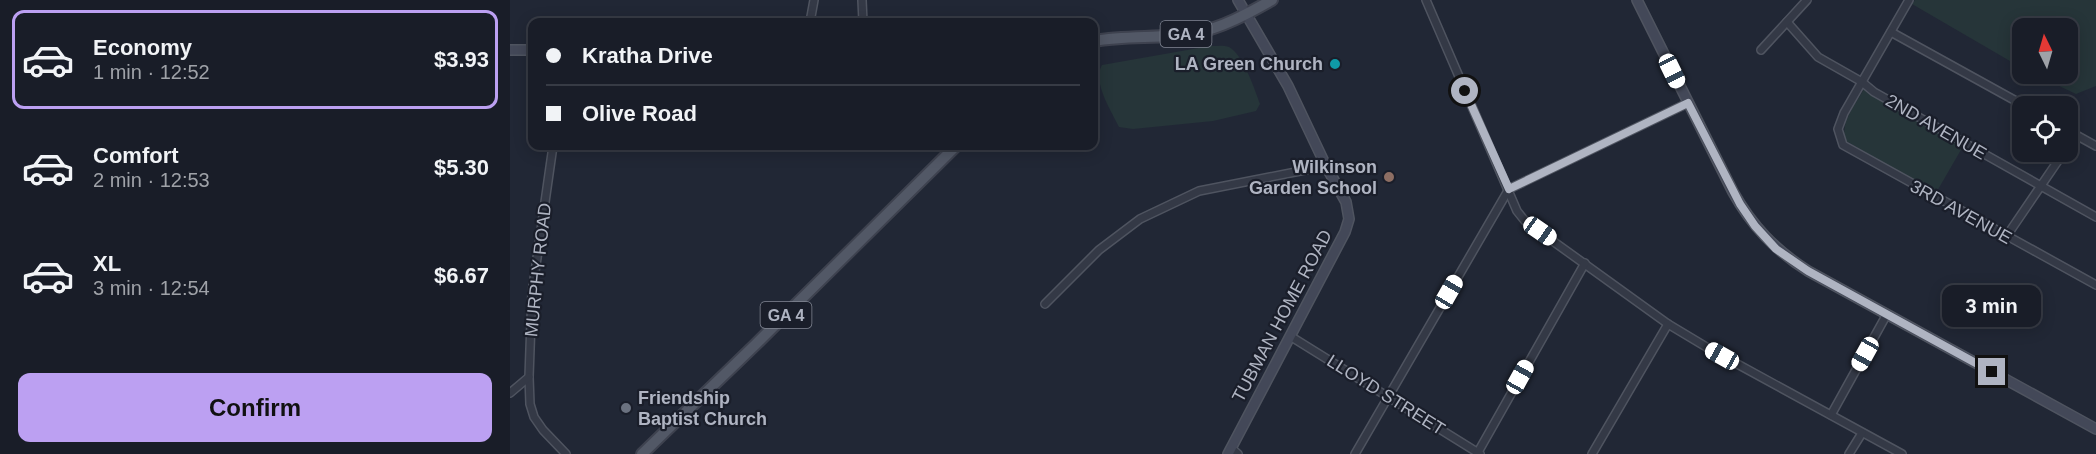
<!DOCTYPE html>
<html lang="en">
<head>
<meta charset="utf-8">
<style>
	body { margin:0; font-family:Arial,sans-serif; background:#222630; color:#f1f3f6; height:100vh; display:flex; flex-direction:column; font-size:22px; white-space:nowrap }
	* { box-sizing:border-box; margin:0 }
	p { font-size:20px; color:#9fa2a8 }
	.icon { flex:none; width:33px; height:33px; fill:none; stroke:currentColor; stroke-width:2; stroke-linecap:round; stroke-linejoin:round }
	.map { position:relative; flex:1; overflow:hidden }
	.details { display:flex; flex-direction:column; background:#191d28; width:510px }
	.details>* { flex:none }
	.banner { position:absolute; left:18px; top:18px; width:570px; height:132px; border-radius:12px; box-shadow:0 3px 15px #0003,0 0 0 2px #373b45; display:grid; align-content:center; height:132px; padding:0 18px; background:#191d28 }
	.needle { width:39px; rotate:355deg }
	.buttons { position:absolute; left:1502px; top:18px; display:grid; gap:12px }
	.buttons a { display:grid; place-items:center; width:66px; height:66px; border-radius:12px; background:#191d28; box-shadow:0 3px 15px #0003,0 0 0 2px #373b45; font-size:30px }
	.end { position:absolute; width:27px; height:27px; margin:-14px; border:8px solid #afb4c2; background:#111; box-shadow:0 0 0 3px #111 }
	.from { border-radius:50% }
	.bubble { position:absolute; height:42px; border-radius:12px; background:#191d28; box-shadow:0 3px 15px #0003,0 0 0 2px #373b45; font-size:20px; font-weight:800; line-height:42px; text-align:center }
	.car { position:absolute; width:18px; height:36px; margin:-18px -9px; border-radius:8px; box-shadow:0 0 4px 2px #0007; background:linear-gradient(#fff 24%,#345 0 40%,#fff 0 76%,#345 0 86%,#fff 0) }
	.banner b { display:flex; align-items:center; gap:21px; height:57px; font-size:22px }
	.banner b+b { border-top:2px solid #373b45 }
	.banner i { width:15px; height:15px; background:#f1f3f6 }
	ul { padding:10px 0 0; list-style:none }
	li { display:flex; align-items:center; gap:18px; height:99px; margin:0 12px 9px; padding:0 6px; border:3px solid transparent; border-radius:12px }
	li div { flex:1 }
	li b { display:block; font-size:22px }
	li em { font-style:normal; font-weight:800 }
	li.active { border-color:#bca0f2 }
	li>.icon { width:54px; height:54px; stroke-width:1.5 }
	.primary-button { display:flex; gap:12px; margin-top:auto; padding:12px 18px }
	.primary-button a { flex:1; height:69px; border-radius:12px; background:#bca0f2; color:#111; font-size:24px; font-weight:800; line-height:69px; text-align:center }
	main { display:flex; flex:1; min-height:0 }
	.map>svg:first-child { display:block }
	.green { fill:#263539 }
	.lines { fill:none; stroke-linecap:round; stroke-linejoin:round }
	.street-casing { stroke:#4f5460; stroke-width:10 }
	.secondary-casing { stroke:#4f5460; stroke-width:12 }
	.primary-casing { stroke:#3e424f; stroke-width:14 }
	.street { stroke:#343946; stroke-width:7 }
	.secondary { stroke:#434858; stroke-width:9 }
	.primary { stroke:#525866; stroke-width:10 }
	.route { stroke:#afb4c2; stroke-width:8 }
	.culture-dot { fill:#0f9aa8; stroke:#1a1e2a; stroke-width:2 }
	.education-dot { fill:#8d6e63; stroke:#1a1e2a; stroke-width:2 }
	.worship-dot { fill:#6b7280; stroke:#1a1e2a; stroke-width:2 }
	.labels { text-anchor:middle; stroke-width:4.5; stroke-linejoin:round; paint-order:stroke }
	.shield { fill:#1a1e2a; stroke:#828794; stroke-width:1.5 }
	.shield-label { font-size:16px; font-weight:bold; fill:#afb4c2 }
	.poi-label { font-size:18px; font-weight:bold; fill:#afb4c2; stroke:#1a1e2a; text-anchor:end }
	.street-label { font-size:18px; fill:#afb4c2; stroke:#1a1e2a }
</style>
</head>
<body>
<main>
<section class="details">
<ul>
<li class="active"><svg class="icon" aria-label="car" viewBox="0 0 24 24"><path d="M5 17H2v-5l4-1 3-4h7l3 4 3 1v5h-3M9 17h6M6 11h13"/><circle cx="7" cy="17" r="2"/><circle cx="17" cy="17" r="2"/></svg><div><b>Economy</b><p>1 min · 12:52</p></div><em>$3.93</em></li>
<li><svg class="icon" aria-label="car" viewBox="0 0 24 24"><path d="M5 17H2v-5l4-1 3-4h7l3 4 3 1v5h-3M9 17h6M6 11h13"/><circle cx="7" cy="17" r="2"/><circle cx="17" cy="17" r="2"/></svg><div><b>Comfort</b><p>2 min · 12:53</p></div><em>$5.30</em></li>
<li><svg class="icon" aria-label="car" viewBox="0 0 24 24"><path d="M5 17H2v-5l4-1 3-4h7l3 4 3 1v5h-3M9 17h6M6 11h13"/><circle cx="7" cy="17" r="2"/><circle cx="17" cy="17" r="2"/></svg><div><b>XL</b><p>3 min · 12:54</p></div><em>$6.67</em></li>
</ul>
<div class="primary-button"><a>Confirm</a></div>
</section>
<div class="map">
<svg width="1586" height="454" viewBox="0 0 1586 454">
	<rect width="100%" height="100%" fill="#212735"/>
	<g class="green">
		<path d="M1405,0h181v86l-20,8 -42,-20h33v-46h-45v40l-110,-64z"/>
		<path d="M700,46c6,0 14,-1 19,1 14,7 26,43 31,57l-4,7 -43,10 -80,8 -14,-2c-8,-17 -27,-45 -17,-62z"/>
		<path d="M1354,89l98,59 -26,45 -90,-52c-7,-18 10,-37 18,-52z"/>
	</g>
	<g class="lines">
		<defs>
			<g id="street">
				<path d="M352,0l1,22"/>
				<path d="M916,0l91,211 8,10 143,103 40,24 194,106"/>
				<path d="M1399,0l-65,113 -6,16 5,16 253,140"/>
				<path d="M300,22l4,-22"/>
				<path d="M1277,22l31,35 44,25 12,10 222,125"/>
				<path d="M1381,32l134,74"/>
				<path d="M1251,50l46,-50"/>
				<path d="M1557,130l29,16"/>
				<path d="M43,146l-21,147 -3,84 1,27 4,13 9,13 23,24"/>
				<path d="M1557,147l9,-12"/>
				<path d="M1496,237l58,-85"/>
				<path d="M535,304l54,-54 41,-31 59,-28 127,-25"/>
				<path d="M780,336l190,118"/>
				<path d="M0,393l19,-16"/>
				<path d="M1321,415l56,-101"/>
				<path d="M721,448l7,6"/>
				<path d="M845,454l154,-265 179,-86"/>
				<path d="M967,454l108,-191"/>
				<path d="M1082,454l76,-130"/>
				<path d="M1339,454l13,-21"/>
			</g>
			<g id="secondary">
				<path d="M1127,0l96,192c19,34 42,58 75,79l288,158"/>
				<path d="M0,50h22"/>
				<path d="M718,454l117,-222 4,-13 -3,-17 -20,-36 -38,-80 -50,-86"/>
			</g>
			<g id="primary">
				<path d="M584,41c33,-6 68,-2 101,-8 27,-5 54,-20 77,-33"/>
				<path d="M132,454l113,-109 201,-199"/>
			</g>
		</defs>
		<use href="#street" class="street-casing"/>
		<use href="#secondary" class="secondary-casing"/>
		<use href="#primary" class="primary-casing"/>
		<use href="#street" class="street"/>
		<use href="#secondary" class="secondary"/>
		<use href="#primary" class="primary"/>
	</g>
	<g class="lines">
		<path class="route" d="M955,91l44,98 179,-86 52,101 15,22 21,23 32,22 184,101"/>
	</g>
	<circle class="culture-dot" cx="825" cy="64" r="6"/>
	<circle class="education-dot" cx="879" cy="177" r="6"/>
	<circle class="worship-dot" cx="116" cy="408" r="6"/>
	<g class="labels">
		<g class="shield">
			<rect x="650.5" y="21" width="51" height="26" rx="4.5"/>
			<rect x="250.5" y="302" width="51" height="26" rx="4.5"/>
		</g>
		<g class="shield-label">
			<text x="676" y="40">GA 4</text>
			<text x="276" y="321">GA 4</text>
		</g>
		<g class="poi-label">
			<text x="813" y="70">LA Green Church</text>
			<text x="867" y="173">Wilkinson<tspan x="867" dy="21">Garden School</tspan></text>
			<text x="128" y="404" text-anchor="start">Friendship<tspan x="128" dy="21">Baptist Church</tspan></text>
		</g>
		<g class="street-label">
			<text transform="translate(1426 127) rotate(30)" y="6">2ND AVENUE</text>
			<text transform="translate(1451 212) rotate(29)" y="6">3RD AVENUE</text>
			<text transform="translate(28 270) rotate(-84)" y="6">MURPHY ROAD</text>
			<text transform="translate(772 316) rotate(-62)" y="6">TUBMAN HOME ROAD</text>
			<text transform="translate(876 395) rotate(32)" y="6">LLOYD STREET</text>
		</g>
	</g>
</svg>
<div class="buttons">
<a><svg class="needle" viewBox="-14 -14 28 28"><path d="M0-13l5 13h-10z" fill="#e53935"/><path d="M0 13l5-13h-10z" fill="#9fa2a8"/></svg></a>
<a><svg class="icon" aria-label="locate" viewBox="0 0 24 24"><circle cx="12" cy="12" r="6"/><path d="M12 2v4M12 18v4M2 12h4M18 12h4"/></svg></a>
</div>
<i class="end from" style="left:955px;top:91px"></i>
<i class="end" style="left:1482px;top:372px"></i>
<div class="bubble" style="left:1432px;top:285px;width:99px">3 min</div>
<i class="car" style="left:1162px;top:71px;rotate:154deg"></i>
<i class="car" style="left:1030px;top:231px;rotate:125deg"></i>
<i class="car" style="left:939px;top:292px;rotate:30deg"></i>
<i class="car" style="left:1355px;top:354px;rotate:209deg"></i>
<i class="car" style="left:1212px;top:356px;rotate:299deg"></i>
<i class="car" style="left:1010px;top:377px;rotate:29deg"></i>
<div class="banner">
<b><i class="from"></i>Kratha Drive</b>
<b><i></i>Olive Road</b>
</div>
</div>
</main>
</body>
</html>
